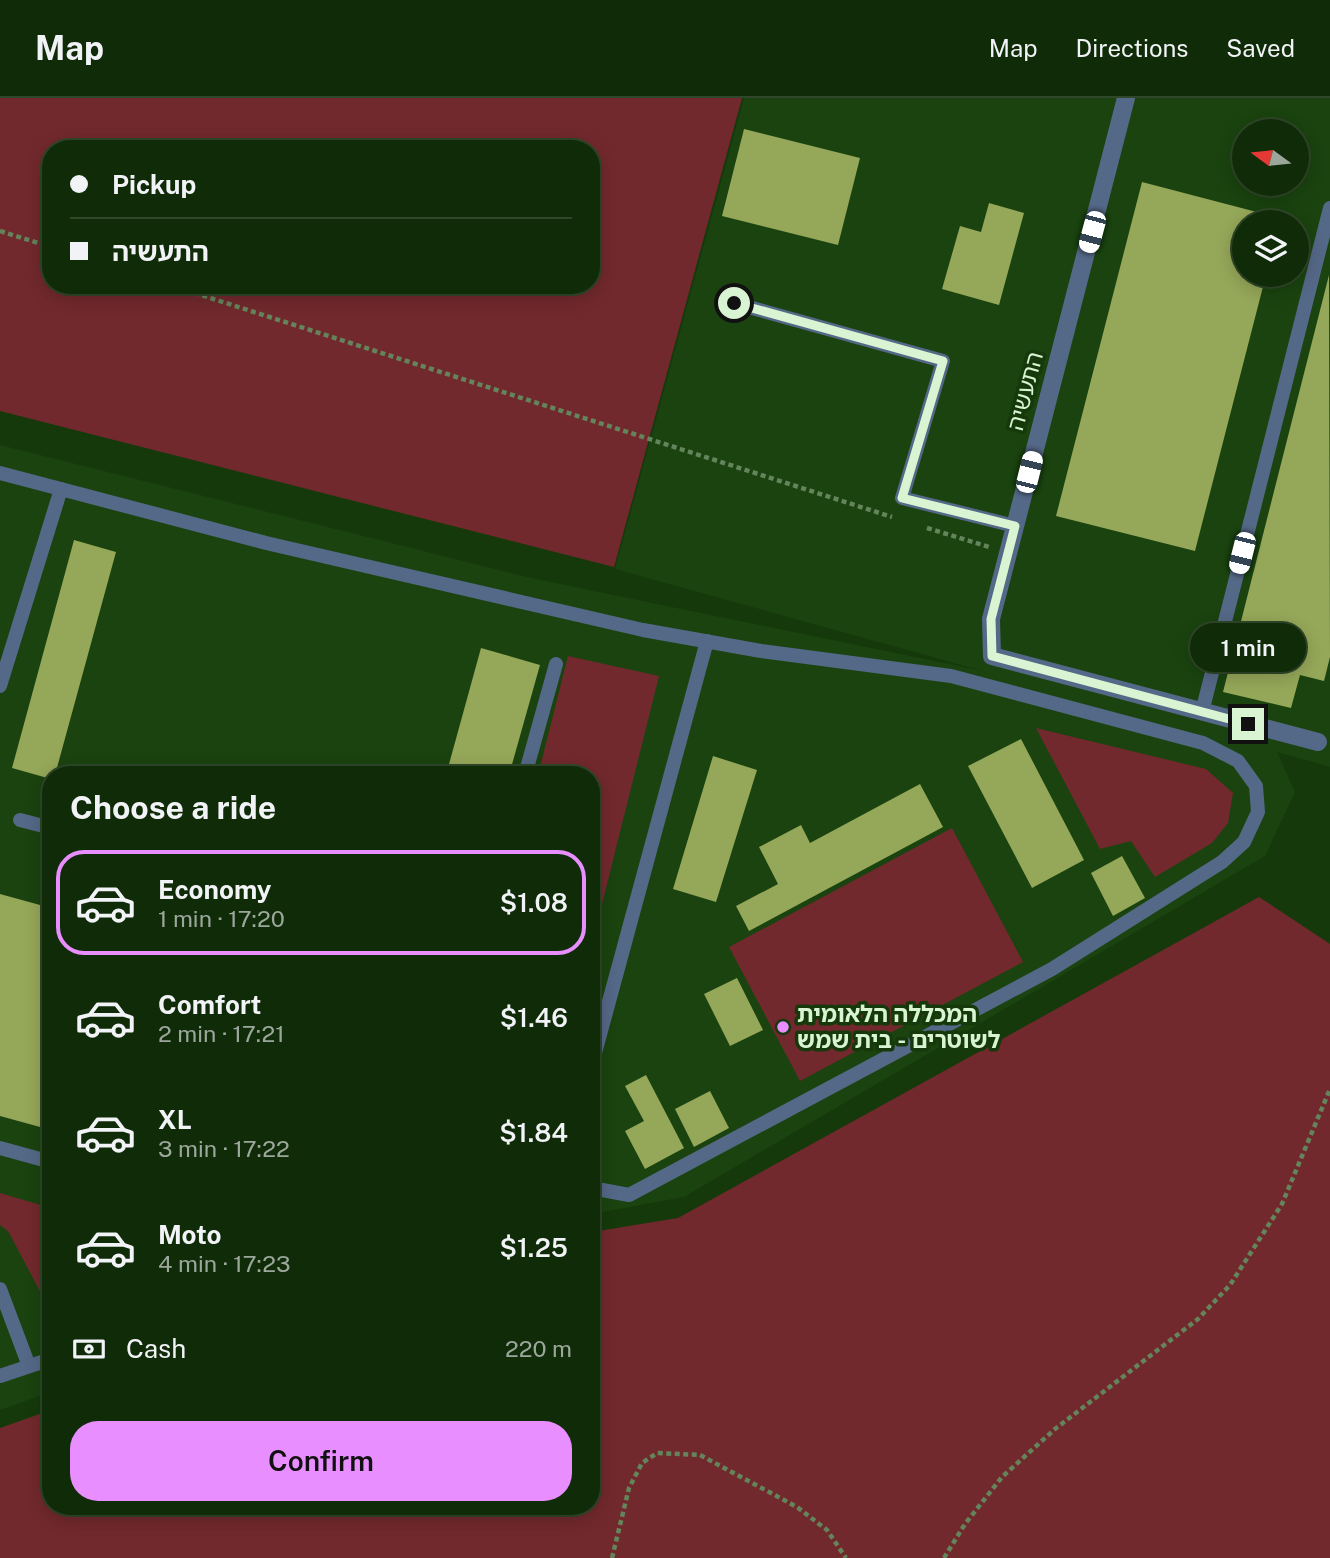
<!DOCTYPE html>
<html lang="en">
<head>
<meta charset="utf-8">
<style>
	body { margin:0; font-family:"Public Sans","Noto Sans Hebrew",sans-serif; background:#193312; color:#f1f3f6; height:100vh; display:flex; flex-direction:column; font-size:26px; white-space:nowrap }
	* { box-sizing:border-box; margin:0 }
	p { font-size:23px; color:#9ca79c }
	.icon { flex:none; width:38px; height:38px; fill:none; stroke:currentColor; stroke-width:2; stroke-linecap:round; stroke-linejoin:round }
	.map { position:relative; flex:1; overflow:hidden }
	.drawer { position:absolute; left:42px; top:668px; width:558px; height:749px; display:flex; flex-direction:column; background:#102b08; border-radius:28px; box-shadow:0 4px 18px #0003,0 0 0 2px #304729 }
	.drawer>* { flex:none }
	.hud { position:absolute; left:42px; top:42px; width:558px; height:154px; border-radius:28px; box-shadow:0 4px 18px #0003,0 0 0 2px #304729; display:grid; align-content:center; height:154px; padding:0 28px; background:#102b08 }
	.needle { width:46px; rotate:285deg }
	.tools { position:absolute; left:1232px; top:21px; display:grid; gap:14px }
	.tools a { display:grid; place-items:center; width:77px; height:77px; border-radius:50%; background:#102b08; box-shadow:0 4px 18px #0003,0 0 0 2px #304729; font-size:35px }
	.end { position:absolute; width:32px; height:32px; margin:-16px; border:9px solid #d9f4d2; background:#111; box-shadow:0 0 0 4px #111 }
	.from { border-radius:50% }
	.bubble { position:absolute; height:49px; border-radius:24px; background:#102b08; box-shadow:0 4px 18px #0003,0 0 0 2px #304729; font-size:23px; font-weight:600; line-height:49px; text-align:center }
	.car { position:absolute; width:21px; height:42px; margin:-21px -10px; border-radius:9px; box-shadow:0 0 5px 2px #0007; background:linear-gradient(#fff 24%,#345 0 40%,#fff 0 76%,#345 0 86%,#fff 0) }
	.hud b { display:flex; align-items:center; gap:24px; height:66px; font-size:26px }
	.hud b+b { border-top:2px solid #304729 }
	.hud i { width:18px; height:18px; background:#f1f3f6 }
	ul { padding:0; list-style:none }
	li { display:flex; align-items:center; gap:21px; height:105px; margin:0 14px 10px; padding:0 14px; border:4px solid transparent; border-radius:28px }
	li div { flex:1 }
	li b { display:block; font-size:26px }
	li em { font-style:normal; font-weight:600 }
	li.current { border-color:#e98efe }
	li>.icon { width:63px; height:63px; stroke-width:1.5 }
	h2 { padding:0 28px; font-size:32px; line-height:84px }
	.pay { display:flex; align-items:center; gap:18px; height:77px; padding:0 28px; font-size:26px }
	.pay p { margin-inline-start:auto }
	.primary-button { display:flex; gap:14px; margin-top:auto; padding:14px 28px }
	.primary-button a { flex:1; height:80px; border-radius:28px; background:#e98efe; color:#111; font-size:28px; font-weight:600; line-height:80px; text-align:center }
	header { display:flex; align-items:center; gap:42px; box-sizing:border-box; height:98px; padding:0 35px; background:#102b08; border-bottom:2px solid #304729 }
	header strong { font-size:33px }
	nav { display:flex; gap:38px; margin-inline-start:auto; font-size:24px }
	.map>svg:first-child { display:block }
	.built { fill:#1a430f; fill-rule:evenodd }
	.green { fill:#71292d; fill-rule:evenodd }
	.building { fill:#95a759 }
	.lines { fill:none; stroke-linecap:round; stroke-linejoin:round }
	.path { stroke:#64845b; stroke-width:4.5; stroke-dasharray:5 3.5; stroke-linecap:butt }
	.service { stroke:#546887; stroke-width:14 }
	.minor { stroke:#546887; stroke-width:18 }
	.route { stroke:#d9f4d2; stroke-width:9 }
	.poi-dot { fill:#e98efe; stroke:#15390b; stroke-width:2.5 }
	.labels { text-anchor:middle; stroke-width:7; stroke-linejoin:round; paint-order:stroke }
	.street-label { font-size:23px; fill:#d9f4d2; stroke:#15390b }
	.poi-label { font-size:23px; font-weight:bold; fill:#d9f4d2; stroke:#15390b; text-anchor:start }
</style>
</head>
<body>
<header>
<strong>Map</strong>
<nav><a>Map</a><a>Directions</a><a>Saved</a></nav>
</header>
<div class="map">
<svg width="1330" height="1460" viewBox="0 0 1330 1460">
	<rect width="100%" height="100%" fill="#15390b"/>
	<path class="built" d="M744,0h586v669l-53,-15 18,40 -30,64 -581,341 -92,17v-439h-541v617l-51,18v-965l531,133 452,93 -368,-102zM1244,33h53v53h-53zM1244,124h53v53h-53z"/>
	<g class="green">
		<path d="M0,0h742l-128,469 -614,-156zM51,51h541v136h-541z"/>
		<path d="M568,558l91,20 -67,268v-169h-54z"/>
		<path d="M1036,630l170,41 27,24 -5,30 -16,20 -57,34 -24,-36 -31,8z"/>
		<path d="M952,730l71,134 -223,119 -71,-134z"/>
		<path d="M1259,799l71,47v614h-1330v-130l51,-18v97h541v-275l86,-14z"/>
		<path d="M0,1095l51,15v104l-43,-81 -8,-6z"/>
	</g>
	<g class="building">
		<path d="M744,31l116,29 -22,87 -116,-29z"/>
		<path d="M1142,84l138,36 -1,4h-35v53h22l-71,276 -139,-35z"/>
		<path d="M989,105l35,10 -25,92 -57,-16 18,-63 21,6z"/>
		<path d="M1329,177l1,382 -6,24 -24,-6 -9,33 -68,-16z"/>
		<path d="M74,442l42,12 -61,223h-4v4l-39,-11z"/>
		<path d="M481,550l59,17 -31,110h-63z"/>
		<path d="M1021,641l63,121 -52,28 -64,-122z"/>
		<path d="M713,658l44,14 -41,132 -43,-13z"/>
		<path d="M920,686l23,43 -194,104 -13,-25 42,-22 -19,-37 42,-22 9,18z"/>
		<path d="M1122,758l23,42 -32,18 -22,-43z"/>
		<path d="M0,796l51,14v222l-51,-14z"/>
		<path d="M737,880l26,52 -33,16 -26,-52z"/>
		<path d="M646,977l38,73 -39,21 -20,-38 19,-10 -19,-35z"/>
		<path d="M710,993l19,37 -35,19 -19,-38z"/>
	</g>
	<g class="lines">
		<g class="path">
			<path d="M0,133l51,16"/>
			<path d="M170,187l722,232"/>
			<path d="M927,430l62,19"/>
			<path d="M612,1460l17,-70 13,-25 15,-10 43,2 97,52 30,23 19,28"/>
			<path d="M944,1460l21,-34 37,-47 53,-48 143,-110 32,-34 52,-81 48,-115"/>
		</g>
		<g class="service">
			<path d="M734,205l209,58 -41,137 113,28"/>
			<path d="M0,375l266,70 377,87 118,21 190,25 252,67 35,18 18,25 2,26 -14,30 -22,20 -170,107 -423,226 -32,-6 -5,-3"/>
			<path d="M0,588l61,-197"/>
			<path d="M1202,614l128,-504"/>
			<path d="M525,677l31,-111"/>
			<path d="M20,722l31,8"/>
			<path d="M592,966l115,-423"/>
			<path d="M0,1050l51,14"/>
			<path d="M0,1191l29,77"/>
			<path d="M0,1278l51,-17"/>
		</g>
		<path class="minor" d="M1126,0l-135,521 1,37 326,86"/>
	</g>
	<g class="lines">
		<path class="route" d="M734,205l209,58 -41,137 113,28 -24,93 1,37 256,68"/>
	</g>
	<circle class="poi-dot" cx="783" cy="929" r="7"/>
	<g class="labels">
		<g class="street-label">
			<text transform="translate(1025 293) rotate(-75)" y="8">התעשיה</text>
		</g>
		<g class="poi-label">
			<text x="797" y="924">המכללה הלאומית<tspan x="797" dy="26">לשוטרים - בית שמש</tspan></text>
		</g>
	</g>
</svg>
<div class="tools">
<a><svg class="needle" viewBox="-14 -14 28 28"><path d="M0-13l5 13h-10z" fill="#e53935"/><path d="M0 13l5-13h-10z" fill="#9ca79c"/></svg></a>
<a><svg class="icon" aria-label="layers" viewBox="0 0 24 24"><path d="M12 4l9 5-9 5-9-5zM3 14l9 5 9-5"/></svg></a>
</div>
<i class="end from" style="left:734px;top:205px"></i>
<i class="end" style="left:1248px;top:626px"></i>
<div class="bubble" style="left:1190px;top:525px;width:116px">1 min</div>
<i class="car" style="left:1092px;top:134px;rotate:195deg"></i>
<i class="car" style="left:1029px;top:374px;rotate:14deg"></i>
<i class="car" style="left:1242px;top:455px;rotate:194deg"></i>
<div class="hud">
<b><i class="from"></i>Pickup</b>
<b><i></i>התעשיה</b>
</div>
<section class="drawer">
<h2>Choose a ride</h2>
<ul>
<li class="current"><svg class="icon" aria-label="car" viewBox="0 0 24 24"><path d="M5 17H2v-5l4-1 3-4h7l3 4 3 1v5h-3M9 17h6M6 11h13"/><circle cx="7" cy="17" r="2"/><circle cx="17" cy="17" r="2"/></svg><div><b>Economy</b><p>1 min · 17:20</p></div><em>$1.08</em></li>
<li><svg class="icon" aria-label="car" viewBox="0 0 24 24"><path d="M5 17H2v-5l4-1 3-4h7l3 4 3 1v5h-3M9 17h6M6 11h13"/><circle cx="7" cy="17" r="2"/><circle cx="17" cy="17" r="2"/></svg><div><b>Comfort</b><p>2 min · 17:21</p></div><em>$1.46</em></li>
<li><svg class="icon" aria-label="car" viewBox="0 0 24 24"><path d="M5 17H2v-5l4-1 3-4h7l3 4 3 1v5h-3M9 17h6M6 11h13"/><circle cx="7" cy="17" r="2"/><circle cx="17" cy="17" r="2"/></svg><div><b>XL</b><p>3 min · 17:22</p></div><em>$1.84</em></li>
<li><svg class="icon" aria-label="car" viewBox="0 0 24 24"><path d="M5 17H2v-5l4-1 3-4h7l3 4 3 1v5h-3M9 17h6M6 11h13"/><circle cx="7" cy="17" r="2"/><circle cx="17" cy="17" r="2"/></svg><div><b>Moto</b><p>4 min · 17:23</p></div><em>$1.25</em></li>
</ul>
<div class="pay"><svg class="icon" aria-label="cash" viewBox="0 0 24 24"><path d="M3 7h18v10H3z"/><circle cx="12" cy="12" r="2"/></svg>Cash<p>220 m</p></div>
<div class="primary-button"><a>Confirm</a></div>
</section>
</div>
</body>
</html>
